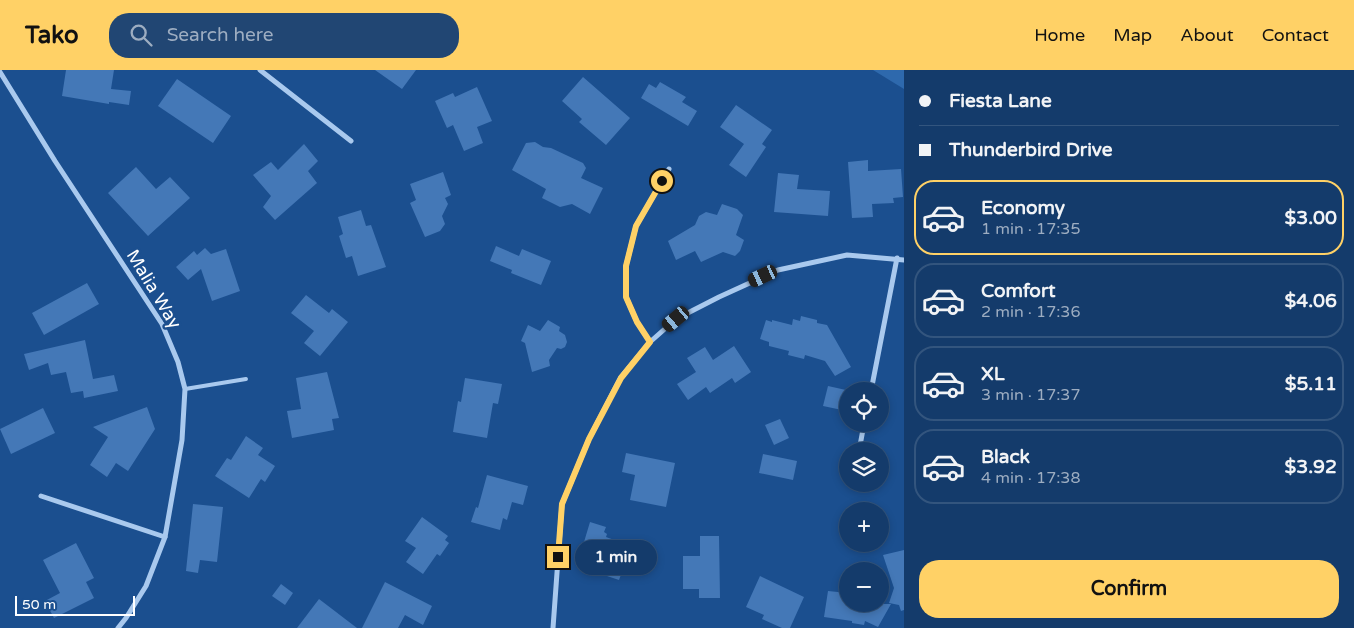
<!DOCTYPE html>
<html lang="en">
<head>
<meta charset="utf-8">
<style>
	body { margin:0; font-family:"Varela Round",sans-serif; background:#214673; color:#f1f3f6; height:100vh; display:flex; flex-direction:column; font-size:19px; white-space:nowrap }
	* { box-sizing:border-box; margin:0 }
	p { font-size:16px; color:#9dadc1 }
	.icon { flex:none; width:28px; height:28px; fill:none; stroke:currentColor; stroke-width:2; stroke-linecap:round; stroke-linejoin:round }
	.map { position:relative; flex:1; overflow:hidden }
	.drawer { display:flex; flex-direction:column; background:#143b6b; width:450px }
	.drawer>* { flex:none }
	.guide { display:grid; align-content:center; height:110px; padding:0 15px; background:#143b6b }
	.controls { position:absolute; left:839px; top:312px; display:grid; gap:10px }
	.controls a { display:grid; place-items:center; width:50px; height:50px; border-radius:50%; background:#143b6b; box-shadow:0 2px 8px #0003,0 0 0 1px #33557e; font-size:25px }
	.scale { position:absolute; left:15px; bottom:12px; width:120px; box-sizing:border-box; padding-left:5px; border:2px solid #fff; border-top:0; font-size:14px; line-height:18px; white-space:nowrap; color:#fff; -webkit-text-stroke:4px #1b4f8f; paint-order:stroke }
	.end { position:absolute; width:22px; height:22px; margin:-11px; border:6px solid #ffd166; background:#111; box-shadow:0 0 0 2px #111 }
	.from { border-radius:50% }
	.bubble { position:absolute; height:35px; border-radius:18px; background:#143b6b; box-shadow:0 2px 8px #0003,0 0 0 1px #33557e; font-size:16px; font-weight:700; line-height:35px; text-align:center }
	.car { position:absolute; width:15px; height:30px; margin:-15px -8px; border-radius:6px; box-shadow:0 0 4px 1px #0007; background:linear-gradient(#222 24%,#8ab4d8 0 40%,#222 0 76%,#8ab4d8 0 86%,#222 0) }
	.guide b { display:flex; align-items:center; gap:18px; height:48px; font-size:19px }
	.guide b+b { border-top:1px solid #33557e }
	.guide i { width:12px; height:12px; background:#f1f3f6 }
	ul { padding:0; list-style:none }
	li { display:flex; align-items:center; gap:15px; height:75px; margin:0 10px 8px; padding:0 5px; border:2px solid #33557e; border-radius:20px }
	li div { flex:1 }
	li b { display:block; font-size:19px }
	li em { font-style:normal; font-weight:700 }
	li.selected { border-color:#ffd166 }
	li>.icon { width:45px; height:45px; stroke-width:1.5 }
	.button { display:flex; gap:10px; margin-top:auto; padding:10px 15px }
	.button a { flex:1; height:58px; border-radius:20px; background:#ffd166; color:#111; font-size:20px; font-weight:700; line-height:58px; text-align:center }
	header { display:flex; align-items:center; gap:30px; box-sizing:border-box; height:70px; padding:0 25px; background:#ffd166; color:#111 }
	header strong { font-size:24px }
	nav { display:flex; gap:28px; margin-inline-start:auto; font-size:18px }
	.search { width:350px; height:45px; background:#214673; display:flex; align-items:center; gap:12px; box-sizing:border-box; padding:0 18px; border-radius:20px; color:#9dadc1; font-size:19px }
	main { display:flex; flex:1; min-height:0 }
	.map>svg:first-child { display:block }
	.green { fill:#2e69ad }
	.building { fill:#4478b7 }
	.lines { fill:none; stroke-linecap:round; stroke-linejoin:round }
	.lane { stroke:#a9c9ee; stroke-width:4 }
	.street { stroke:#a9c9ee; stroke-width:5 }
	.route { stroke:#ffd166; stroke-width:6 }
	.labels { text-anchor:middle; stroke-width:5; stroke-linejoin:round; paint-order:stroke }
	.street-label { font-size:18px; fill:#fff; stroke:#1b4f8f }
</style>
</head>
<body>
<header>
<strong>Tako</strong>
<div class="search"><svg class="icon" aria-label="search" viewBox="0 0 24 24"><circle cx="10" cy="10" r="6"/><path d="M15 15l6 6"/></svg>Search here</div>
<nav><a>Home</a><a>Map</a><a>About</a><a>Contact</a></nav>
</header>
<main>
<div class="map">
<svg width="904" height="558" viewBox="0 0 904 558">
	<rect width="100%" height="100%" fill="#1b4f8f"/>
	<path class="green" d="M873,0h31v19z"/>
	<g class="building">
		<path d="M66,0h48l-3,19 20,2 -2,14 -20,-3v2l-47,-8z"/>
		<path d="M375,0h41l-14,19z"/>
		<path d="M583,7l47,41 -24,27 -27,-23 3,-3 -20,-18z"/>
		<path d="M177,9l54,37 -18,27 -55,-37z"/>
		<path d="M660,12l26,15 -4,5 15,9 -9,15 -47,-28 8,-14 7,4z"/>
		<path d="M477,17l15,34 -15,6 6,16 -19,8 -11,-26 -6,3 -12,-27 18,-8 2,4z"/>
		<path d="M736,35l36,25 -10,14 4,3 -20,30 -17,-12 15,-21 -24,-17z"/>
		<path d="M535,72l8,5 8,1 32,15 3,5 -5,10 22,10 -13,26 -18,-10 -12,3 -18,-9 4,-9 -34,-19 14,-27z"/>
		<path d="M304,74l14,17 -10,10 9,12 -42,37 -12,-13 8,-11 -18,-21 18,-13 7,8z"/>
		<path d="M868,90v11l33,-2 2,28 -10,1 1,5 -22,1 1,13 -21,1 -4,-56z"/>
		<path d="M136,97l20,22 14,-12 20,21 -42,38 -40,-43z"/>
		<path d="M443,102l8,23 -6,3 3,6 -6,12 3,8 -5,7 -15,6 -15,-34 6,-3 -6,-16z"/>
		<path d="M778,103l21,2 -2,14 33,2 -2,25 -54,-4z"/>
		<path d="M722,134l15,5 6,6 -7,20 8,5 -4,11 -5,5 -12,-4 -22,10 -6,-11 -19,9 -8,-19 27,-16 4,-9 7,-4 11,3z"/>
		<path d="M361,140l5,16 5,-1 15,42 -28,9 -6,-20 -6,2 -7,-22 4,-2 -5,-17z"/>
		<path d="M496,176l23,10 3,-7 29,12 -10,24 -30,-12 1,-3 -22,-9z"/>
		<path d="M205,178l6,6 15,-5 14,42 -28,10 -11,-32 -13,11 -12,-13 18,-16 3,4z"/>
		<path d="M87,213l12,21 -55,31 -12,-22z"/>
		<path d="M306,225l23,18 3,-4 16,13 -28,34 -16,-13 10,-12 -23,-18z"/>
		<path d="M801,246l16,4v3l10,2 24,42 -16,9 -10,-15 -20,-6 -1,4 -16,-4 1,-4 -20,-5v-4l-9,-3 6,-19 6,2v-2l20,5 1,-6 7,2z"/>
		<path d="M548,250l12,7 -1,4 6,4 2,7 -2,5 -4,2 -4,-1 -8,12 1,6 -18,6 -7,-29 -4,-2 7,-16 12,6z"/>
		<path d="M85,270l8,39 21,-4 4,16 -34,7 -1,-7 -12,2 -5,-21 -15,3 -3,-12 -19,7 -5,-16z"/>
		<path d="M734,276l17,26 -16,11 -3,-5 -22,15 -4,-6 -18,13 -11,-16 19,-12 -9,-14 18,-11 8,13z"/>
		<path d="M327,302l12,46 -7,1 2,11 -42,8 -5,-27 14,-2 -5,-31z"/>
		<path d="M465,308l37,6 -4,20 -5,-1 -6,35 -34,-6 5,-31 3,1z"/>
		<path d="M828,316l18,4 -4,20 -19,-4z"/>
		<path d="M147,337l8,22 -27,42 -12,-8 -9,14 -17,-12 18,-28 -15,-10z"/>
		<path d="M43,338l12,25 -44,21 -11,-25z"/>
		<path d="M780,349l9,19 -15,7 -9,-20z"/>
		<path d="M246,366l17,12 -5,7 17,11 -10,16 -4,-3 -12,19 -34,-22 12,-18 4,2z"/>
		<path d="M626,383l49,10 -9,44 -36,-7 5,-25 -13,-3z"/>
		<path d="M763,384l34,7 -4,19 -34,-7z"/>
		<path d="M487,405l41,11 -5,19 -11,-3 -5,18 -4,-2 -3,12 -29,-8 5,-15 2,1z"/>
		<path d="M193,434l30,3 -6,55 -17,-2 -2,13 -12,-2z"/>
		<path d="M422,447l26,19 -3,4 4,3 -9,13 -3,-2 -14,20 -17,-12 10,-14 -11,-7z"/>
		<path d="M590,452l16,5 -2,5 3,2 -1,3 11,4 -2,4 15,5 -11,30 -24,-8 4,-11 -10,-4 4,-12 -9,-3z"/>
		<path d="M700,466h19l1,62h-21v-9h-16v-33h17z"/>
		<path d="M76,473l18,35 -8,4 8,16 -40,20 -9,-17 15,-8 -17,-33z"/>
		<path d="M904,480v60l-3,1 -2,-6 -10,-2 5,-15 -11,-33z"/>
		<path d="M760,506l44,21 -14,31h-8l-20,-9 2,-4 -18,-8z"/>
		<path d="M385,512l47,24 -9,19 -18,-10 -7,13h-36z"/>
		<path d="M281,514l12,9 -8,12 -13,-9z"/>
		<path d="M828,521l20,2v11h43l-13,23 -13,-6 -1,4 -12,-2v-2l-28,-4z"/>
		<path d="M319,529l38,29h-60z"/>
	</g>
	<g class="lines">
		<path class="lane" d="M185,319l61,-10"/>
		<g class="street">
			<path d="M260,0l91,71"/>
			<path d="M0,2l55,89 107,163 16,38 7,27 -3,51 -17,97 -19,49 -20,32 -8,10"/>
			<path d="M650,272l-13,-20 -11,-25v-31l10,-40 33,-57"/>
			<path d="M871,321l26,-133"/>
			<path d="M859,381l5,-27"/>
			<path d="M41,426l124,41"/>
			<path d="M553,558l9,-124 27,-65 32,-62 29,-35 26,-23 43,-22 59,-27 69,-15 57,5"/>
		</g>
	</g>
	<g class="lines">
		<path class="route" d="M558,487l4,-53 27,-65 32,-61 29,-36 -13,-20 -11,-25v-31l10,-40 26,-45"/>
	</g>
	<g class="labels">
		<g class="street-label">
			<text transform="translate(154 219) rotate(59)" y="6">Malia Way</text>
		</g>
	</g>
</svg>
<div class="controls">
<a><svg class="icon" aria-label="locate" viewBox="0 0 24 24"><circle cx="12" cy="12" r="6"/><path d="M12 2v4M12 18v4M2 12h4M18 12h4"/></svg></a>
<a><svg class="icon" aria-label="layers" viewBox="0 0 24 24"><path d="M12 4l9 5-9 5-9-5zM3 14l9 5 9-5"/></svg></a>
<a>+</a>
<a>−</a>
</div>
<div class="scale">50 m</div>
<i class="end from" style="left:662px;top:111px"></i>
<i class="end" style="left:558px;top:487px"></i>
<div class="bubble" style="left:575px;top:470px;width:82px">1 min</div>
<i class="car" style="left:763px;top:206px;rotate:245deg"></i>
<i class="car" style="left:676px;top:249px;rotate:230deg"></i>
</div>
<section class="drawer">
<div class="guide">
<b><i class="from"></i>Fiesta Lane</b>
<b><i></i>Thunderbird Drive</b>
</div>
<ul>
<li class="selected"><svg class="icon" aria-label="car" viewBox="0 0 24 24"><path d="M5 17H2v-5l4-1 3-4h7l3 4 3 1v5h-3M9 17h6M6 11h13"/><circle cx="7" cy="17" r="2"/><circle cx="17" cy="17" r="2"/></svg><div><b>Economy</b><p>1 min · 17:35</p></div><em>$3.00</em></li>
<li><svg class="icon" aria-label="car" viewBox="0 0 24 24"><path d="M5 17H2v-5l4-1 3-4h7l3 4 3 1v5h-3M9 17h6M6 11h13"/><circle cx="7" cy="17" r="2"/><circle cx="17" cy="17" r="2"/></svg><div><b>Comfort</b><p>2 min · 17:36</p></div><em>$4.06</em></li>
<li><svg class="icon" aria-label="car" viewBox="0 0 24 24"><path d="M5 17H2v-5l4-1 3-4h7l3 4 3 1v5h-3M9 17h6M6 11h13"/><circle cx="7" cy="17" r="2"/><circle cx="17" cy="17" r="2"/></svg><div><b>XL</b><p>3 min · 17:37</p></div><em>$5.11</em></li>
<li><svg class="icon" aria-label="car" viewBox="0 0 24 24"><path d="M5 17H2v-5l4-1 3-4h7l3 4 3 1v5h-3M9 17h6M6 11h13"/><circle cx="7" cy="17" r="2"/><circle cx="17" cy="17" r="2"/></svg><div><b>Black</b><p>4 min · 17:38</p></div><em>$3.92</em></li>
</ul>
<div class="button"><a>Confirm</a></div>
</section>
</main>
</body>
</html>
